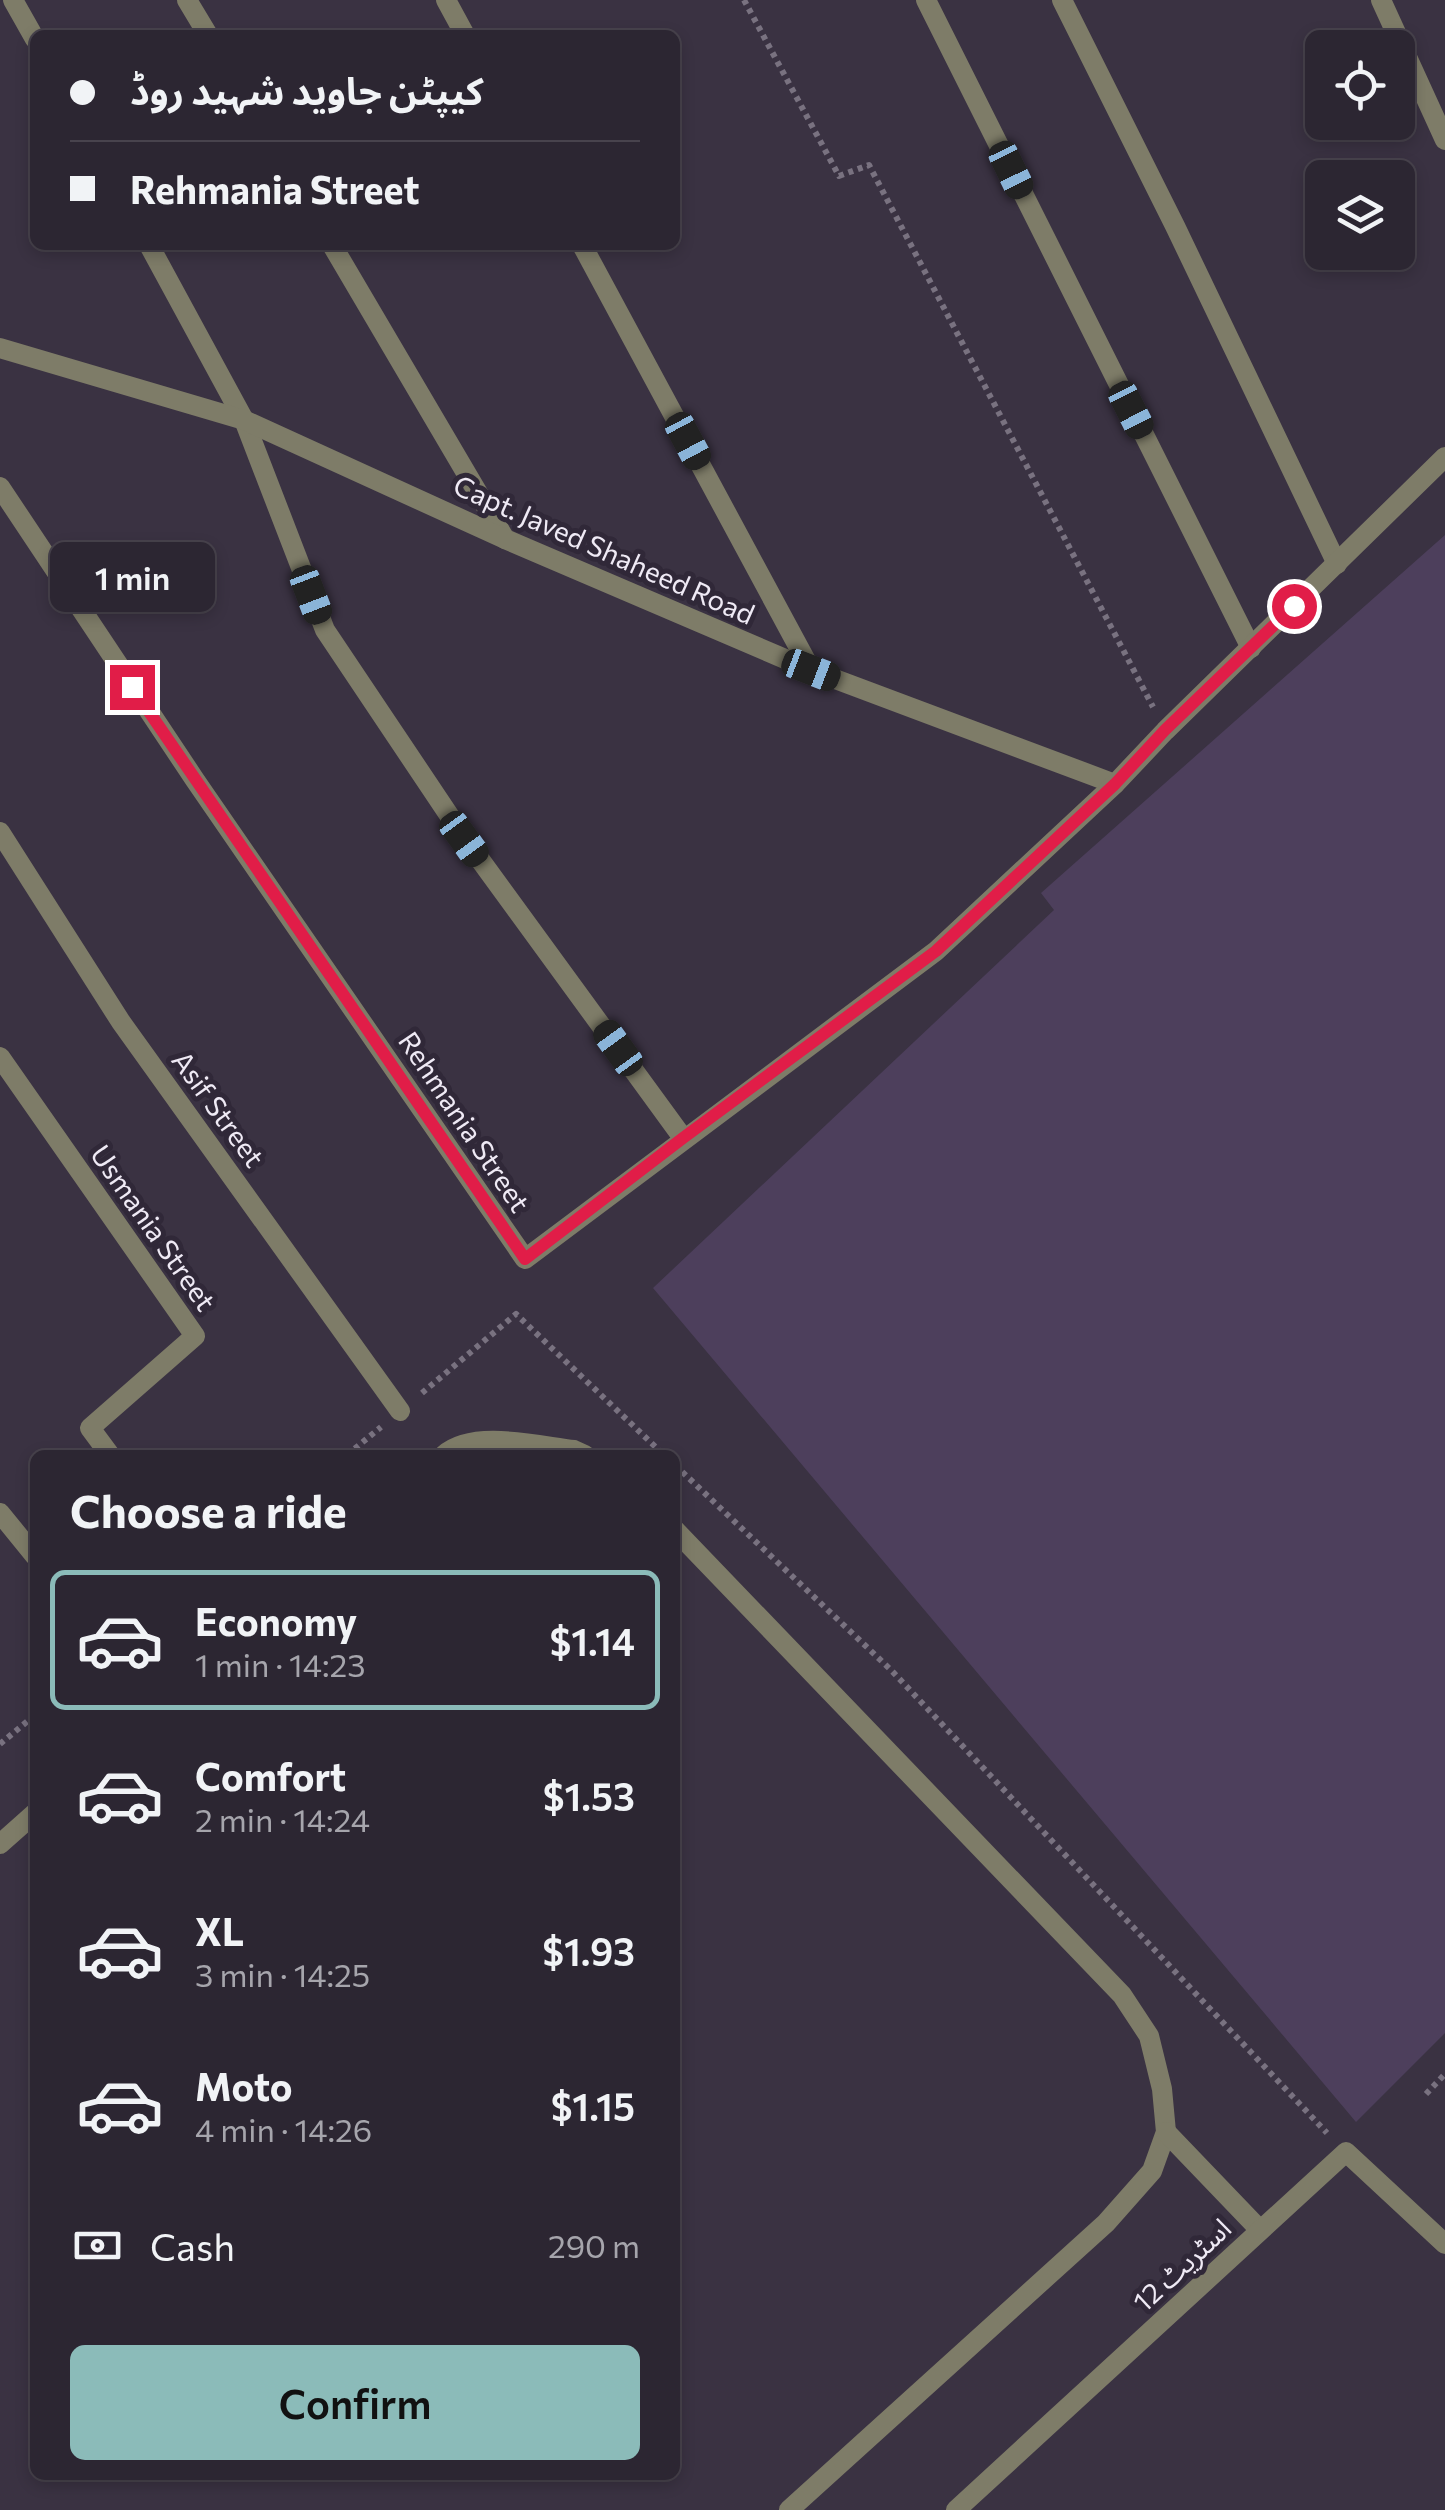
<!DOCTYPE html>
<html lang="en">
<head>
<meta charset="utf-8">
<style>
	body { margin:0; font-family:Commissioner,"Noto Sans Arabic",sans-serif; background:#38323e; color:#f1f3f6; height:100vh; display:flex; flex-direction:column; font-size:38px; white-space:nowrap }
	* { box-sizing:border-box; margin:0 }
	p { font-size:32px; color:#a6a5ac }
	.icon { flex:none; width:55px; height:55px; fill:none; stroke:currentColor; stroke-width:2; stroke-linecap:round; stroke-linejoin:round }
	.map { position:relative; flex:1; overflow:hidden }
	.details { position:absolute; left:30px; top:1450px; width:650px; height:1030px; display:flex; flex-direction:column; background:#2c2632; border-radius:15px; box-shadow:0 5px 15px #0003,0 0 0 2px #48434d }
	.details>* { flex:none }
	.top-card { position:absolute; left:30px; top:30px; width:650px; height:220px; border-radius:15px; box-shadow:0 5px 15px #0003,0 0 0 2px #48434d; display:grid; align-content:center; height:220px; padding:0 40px; background:#2c2632 }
	.buttons { position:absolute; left:1305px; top:30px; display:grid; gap:20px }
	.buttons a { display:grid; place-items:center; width:110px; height:110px; border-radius:15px; background:#2c2632; box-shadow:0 5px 15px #0003,0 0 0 2px #48434d; font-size:50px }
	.end { position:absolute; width:45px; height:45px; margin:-22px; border:12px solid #e11d48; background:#fff; box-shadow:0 0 0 5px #fff }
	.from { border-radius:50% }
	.bubble { position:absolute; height:70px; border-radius:15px; background:#2c2632; box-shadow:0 5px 15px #0003,0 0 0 2px #48434d; font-size:32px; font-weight:600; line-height:70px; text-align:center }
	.car { position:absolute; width:30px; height:60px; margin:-30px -15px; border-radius:12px; box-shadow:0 0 8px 2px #0007; background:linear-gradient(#222 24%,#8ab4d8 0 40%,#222 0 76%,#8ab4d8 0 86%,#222 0) }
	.top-card b { display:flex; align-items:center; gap:35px; height:95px; font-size:38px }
	.top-card b+b { border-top:2px solid #48434d }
	.top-card i { width:25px; height:25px; background:#f1f3f6 }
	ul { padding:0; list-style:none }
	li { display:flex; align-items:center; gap:30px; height:140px; margin:0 20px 15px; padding:0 20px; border:5px solid transparent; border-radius:15px }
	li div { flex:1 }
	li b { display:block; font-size:38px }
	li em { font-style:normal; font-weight:600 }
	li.on { border-color:#8bbbb9 }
	li>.icon { width:90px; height:90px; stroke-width:1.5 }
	h2 { padding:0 40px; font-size:45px; line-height:120px }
	.pay { display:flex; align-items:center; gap:25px; height:110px; padding:0 40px; font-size:38px }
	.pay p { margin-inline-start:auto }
	.cta { display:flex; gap:20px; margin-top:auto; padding:20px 40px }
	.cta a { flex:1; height:115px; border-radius:15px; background:#8bbbb9; color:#111; font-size:40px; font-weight:600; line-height:115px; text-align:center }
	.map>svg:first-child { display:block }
	.green { fill:#4d3f5c }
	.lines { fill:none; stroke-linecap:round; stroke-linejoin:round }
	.path { stroke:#797280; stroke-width:6; stroke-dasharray:5 5; stroke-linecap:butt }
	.lane { stroke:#7e7c68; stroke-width:20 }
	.street { stroke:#7e7c68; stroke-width:20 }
	.route { stroke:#e11d48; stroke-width:12 }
	.labels { text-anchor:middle; stroke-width:10; stroke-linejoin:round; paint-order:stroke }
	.street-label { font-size:28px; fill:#efeaf5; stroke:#302838 }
</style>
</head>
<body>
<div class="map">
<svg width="1445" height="2510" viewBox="0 0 1445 2510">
	<rect width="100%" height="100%" fill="#3a3242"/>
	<path class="green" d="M1445,535v1498l-89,89 -703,-834 401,-378 -13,-17z"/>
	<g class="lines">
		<g class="path">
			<path d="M744,0l95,176 30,-11 284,542"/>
			<path d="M422,1393l94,-79 148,141"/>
			<path d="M347,1455l34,-28"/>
			<path d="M675,1465l216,205 436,463"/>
			<path d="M0,1744l35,-29"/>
			<path d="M1426,2094l19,-20"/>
		</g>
		<g class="lane">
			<path d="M444,1455c29,-26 94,-9 130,-5l11,5"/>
			<path d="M675,1530l447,465 27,41 13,53 4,43 -14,39 -46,52 -317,287"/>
			<path d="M0,1844l35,-31"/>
			<path d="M1166,2132l94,98"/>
		</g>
		<g class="street">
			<path d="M13,0l22,39"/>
			<path d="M187,0l21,35"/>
			<path d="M446,0l19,35"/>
			<path d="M926,0l325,648"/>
			<path d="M1062,0l113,226 162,338"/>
			<path d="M1381,0l64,140"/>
			<path d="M149,245l95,175 81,210 140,209 218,299"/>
			<path d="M332,245l173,294"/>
			<path d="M582,245l229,425"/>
			<path d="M0,348l244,72 261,119 306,131 304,114 50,-53 280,-274"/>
			<path d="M0,487l195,293 330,479 411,-308 179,-167"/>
			<path d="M0,832l121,190 279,389"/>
			<path d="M0,1057l195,279 -105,92 20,27"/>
			<path d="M0,1513l35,43"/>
			<path d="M956,2510l390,-358 99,92"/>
		</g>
	</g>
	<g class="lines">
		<path class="route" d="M132,687l393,572 158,-121 253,-187 179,-167 50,-54 129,-124"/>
	</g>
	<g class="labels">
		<g class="street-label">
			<text transform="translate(604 550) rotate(24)" y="10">Capt. Javed Shaheed Road</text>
			<text transform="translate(218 1109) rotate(54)" y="10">Asif Street</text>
			<text transform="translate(464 1122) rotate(56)" y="10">Rehmania Street</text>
			<text transform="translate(153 1228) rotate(55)" y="10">Usmania Street</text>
			<text transform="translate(1182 2265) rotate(-43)" y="10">اسٹریٹ 12</text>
		</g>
	</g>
</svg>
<div class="buttons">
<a><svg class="icon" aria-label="locate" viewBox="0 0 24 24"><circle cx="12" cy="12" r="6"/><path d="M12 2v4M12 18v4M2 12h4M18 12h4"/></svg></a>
<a><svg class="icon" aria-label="layers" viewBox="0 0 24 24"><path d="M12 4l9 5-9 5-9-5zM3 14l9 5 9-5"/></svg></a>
</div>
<i class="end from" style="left:1294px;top:606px"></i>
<i class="end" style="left:132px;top:687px"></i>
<div class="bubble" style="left:50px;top:542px;width:165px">1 min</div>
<i class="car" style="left:1011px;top:170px;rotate:154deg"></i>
<i class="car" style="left:1131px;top:410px;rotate:153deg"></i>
<i class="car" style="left:688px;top:441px;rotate:152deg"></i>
<i class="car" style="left:311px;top:595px;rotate:159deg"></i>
<i class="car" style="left:811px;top:670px;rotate:111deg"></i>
<i class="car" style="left:464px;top:839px;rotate:144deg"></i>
<i class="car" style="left:618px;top:1048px;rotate:324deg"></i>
<div class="top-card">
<b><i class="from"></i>کیپٹن جاوید شہید روڈ</b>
<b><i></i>Rehmania Street</b>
</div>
<section class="details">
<h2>Choose a ride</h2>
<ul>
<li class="on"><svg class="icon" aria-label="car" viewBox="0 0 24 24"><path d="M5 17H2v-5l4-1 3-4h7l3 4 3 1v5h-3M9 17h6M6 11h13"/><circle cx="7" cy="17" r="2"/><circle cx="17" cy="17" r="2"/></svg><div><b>Economy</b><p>1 min · 14:23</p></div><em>$1.14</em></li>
<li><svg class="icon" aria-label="car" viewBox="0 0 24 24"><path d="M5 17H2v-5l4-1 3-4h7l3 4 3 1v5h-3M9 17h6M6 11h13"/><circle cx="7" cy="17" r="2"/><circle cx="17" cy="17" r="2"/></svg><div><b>Comfort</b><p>2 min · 14:24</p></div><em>$1.53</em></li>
<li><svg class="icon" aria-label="car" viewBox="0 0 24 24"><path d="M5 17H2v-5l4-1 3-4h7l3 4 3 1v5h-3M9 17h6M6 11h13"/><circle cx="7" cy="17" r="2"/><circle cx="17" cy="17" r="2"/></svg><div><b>XL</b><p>3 min · 14:25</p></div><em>$1.93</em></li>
<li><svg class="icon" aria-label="car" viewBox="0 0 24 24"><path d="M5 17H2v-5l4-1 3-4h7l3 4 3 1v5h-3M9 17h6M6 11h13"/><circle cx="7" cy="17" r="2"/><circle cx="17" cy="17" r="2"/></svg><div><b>Moto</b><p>4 min · 14:26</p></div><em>$1.15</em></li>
</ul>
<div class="pay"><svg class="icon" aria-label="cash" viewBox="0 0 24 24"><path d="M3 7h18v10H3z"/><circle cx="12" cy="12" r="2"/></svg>Cash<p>290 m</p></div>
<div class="cta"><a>Confirm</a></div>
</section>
</div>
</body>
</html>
